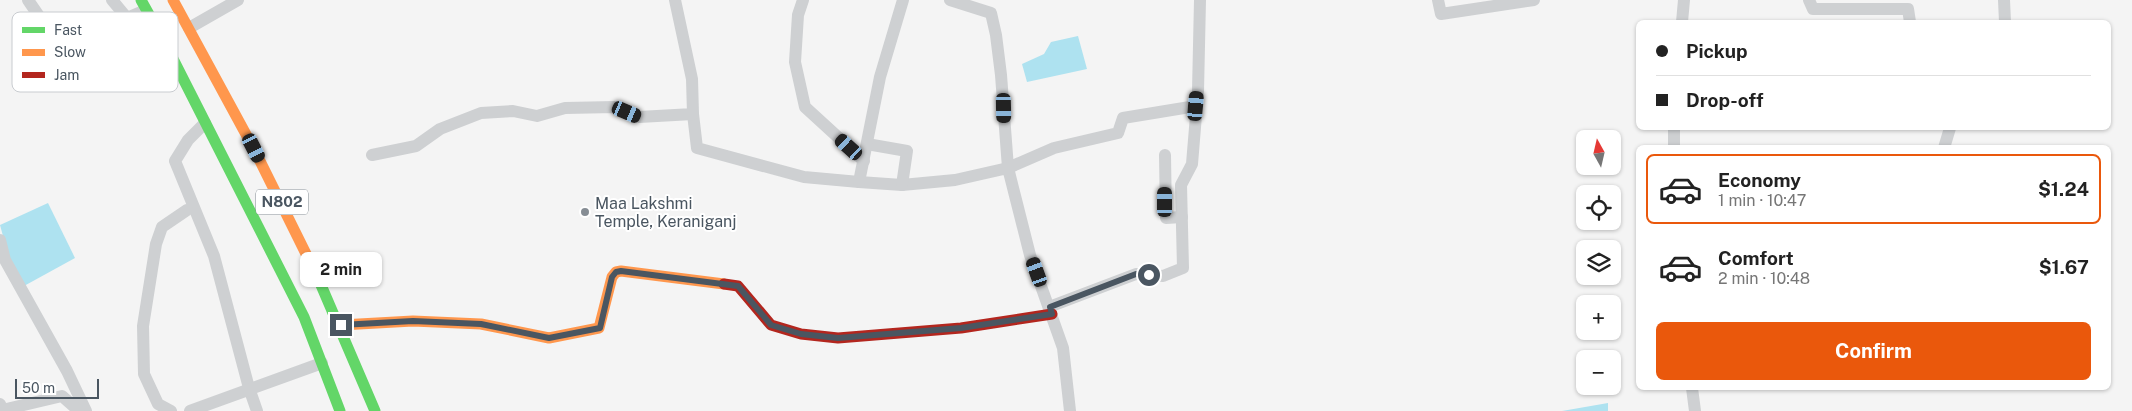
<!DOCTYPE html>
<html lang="en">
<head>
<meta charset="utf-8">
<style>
	body { margin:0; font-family:"Public Sans",sans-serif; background:#f6f6f6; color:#222; height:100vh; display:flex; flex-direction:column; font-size:19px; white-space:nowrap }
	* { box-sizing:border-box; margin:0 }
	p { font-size:16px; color:#767676 }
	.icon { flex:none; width:28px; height:28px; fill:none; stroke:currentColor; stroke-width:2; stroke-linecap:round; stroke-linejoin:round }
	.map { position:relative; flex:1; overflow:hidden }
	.sheet { position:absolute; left:1636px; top:145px; width:475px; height:245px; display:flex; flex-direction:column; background:#fff; border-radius:8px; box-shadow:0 1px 4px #0004 }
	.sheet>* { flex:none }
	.banner { position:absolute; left:1636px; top:20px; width:475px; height:110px; border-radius:8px; box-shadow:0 1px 4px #0004; display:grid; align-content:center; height:110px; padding:0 20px; background:#fff }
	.needle { width:32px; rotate:352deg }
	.buttons { position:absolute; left:1576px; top:130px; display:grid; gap:10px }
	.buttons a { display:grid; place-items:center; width:45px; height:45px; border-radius:8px; background:#fff; box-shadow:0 1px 4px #0004; font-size:25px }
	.scale { position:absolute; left:15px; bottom:12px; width:84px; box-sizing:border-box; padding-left:5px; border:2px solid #4a5661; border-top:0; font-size:14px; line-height:18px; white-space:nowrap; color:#4a5661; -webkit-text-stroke:4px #fff; paint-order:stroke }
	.end { position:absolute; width:22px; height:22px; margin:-11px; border:6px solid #4a5661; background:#fff; box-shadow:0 0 0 2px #fff }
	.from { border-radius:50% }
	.bubble { position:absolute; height:35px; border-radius:8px; background:#fff; box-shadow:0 1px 4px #0004; font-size:16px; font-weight:700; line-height:35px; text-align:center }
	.car { position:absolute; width:15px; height:30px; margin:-15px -8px; border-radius:6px; box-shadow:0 0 4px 1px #0007; background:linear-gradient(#222 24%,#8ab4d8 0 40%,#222 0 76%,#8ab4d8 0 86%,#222 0) }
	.banner b { display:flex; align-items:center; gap:18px; height:48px; font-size:19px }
	.banner b+b { border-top:1px solid #e0e0e0 }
	.banner i { width:12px; height:12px; background:#222 }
	ul { padding:9px 0 0; list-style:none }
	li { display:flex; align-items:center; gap:15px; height:70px; margin:0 10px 8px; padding:0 10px; border:2px solid transparent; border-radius:8px }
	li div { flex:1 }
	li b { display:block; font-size:19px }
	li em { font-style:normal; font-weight:700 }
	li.active { border-color:#ea580c }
	li>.icon { width:45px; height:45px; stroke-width:1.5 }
	.action { display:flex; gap:10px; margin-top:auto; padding:10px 20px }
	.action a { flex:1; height:58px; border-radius:8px; background:#ea580c; color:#fff; font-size:20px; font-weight:700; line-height:58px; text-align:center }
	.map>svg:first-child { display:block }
	.water { fill:#aee2f0 }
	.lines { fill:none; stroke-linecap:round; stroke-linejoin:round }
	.street { stroke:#ced0d2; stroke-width:12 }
	.fast { stroke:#63d668; stroke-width:11 }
	.slow { stroke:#ff974d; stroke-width:11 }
	.jam { stroke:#b3261e; stroke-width:11 }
	.route { stroke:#4a5661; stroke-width:6 }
	.poi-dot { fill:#868d94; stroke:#fff; stroke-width:2 }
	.labels { text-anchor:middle; stroke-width:4; stroke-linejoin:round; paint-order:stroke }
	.shield { fill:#fff; stroke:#808990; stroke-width:1 }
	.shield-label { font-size:15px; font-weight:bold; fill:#4a5661 }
	.poi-label { font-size:16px; fill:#4a5661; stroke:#fff; text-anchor:start }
	.key { fill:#fff; stroke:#c9ccd0; stroke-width:1 }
	.key-label { font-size:14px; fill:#4a5661 }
</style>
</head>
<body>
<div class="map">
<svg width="2132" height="411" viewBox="0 0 2132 411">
	<rect width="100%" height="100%" fill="#f4f4f4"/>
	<g class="water">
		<path d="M1078,36l9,33 -60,13 -5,-18 22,-10 7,-12z"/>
		<path d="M48,203l27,55 -51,28 -15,-28 -9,-33z"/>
		<path d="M1608,403v8h-46z"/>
	</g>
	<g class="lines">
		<g class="street">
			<path d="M28,0l15,22"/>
			<path d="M112,0l15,18 14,-6 6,11"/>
			<path d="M803,0l-5,15 -3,47 10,45 59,54"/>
			<path d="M950,0l41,13 5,22 5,40 7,93 46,-20 64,-15 5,-15 73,-12"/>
			<path d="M1438,0l3,14 93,-14"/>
			<path d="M1809,0l4,9h95l2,13"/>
			<path d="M2004,0l1,22"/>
			<path d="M1682,22l2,-22"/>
			<path d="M189,28l49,-28"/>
			<path d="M693,114l4,34 107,29 55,5 43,3 53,-5 53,-12 22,87 33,93 7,63"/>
			<path d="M205,123l-17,17 -13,21 39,95 35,132 8,23"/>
			<path d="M867,144l40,7 -5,34"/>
			<path d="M1674,148v-20"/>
			<path d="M1944,148l6,-20"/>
			<path d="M372,155l44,-9 24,-17 41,-16 32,-2 24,5 28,-8 50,-1 24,10 54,-3 -1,-35 -17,-79"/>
			<path d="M1165,155l1,63 16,-1"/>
			<path d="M859,182l21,-105 23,-77"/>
			<path d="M0,240l5,20 62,111 19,40"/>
			<path d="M1049,307l87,-33 27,2 20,-8 -2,-83 11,-21 6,-73 2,-91"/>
			<path d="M1692,388l3,23"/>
			<path d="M0,404l2,6 60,-14 17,15"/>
			<path d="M171,411l-13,-7 -14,-30 -1,-48 13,-82 6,-17 25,-17"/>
			<path d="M190,411l132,-48"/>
		</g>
		<g class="fast">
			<path d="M141,0l25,45 138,272 36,94"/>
			<path d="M318,278l57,133"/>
		</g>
		<g class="slow">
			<path d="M173,0l82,151 63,127"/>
			<path d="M341,325l72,-4 68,3 68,14 50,-10 13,-51 4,-5 5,-1 103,13"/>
		</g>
		<path class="jam" d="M724,284l14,2 33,39 30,9 37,4 123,-10 91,-14"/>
	</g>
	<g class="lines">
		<path class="route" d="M341,325l72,-4 68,3 68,14 51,-10 12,-51 4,-5 5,-1 117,15 33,39 30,9 37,4 123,-10 91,-14 -2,-7 86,-33 13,1"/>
	</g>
	<circle class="poi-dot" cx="585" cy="212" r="5"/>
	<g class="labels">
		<rect class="shield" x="256" y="189.5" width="52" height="25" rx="4"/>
		<g class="shield-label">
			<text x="282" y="207">N802</text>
		</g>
		<g class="poi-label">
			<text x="595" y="209">Maa Lakshmi<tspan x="595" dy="18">Temple, Keraniganj</tspan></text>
		</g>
	</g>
	<rect x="12" y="12" width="166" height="80" rx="8" class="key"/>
	<rect x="22" y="27" width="23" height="6" fill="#63d668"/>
	<rect x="22" y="49" width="23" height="7" fill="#ff974d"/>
	<rect x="22" y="72" width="23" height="6" fill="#b3261e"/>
	<g class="key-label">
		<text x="54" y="35">Fast</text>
		<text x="54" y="57">Slow</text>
		<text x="54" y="80">Jam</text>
	</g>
</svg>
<div class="buttons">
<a><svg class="needle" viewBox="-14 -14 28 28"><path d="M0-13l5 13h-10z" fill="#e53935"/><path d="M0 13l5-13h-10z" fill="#767676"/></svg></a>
<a><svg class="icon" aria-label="locate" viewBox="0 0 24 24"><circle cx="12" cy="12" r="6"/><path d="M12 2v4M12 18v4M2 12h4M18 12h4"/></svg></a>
<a><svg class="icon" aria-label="layers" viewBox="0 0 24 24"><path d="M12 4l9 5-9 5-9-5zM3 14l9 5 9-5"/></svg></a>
<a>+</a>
<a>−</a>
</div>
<div class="scale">50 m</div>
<i class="end from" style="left:1149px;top:275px"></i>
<i class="end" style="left:341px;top:325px"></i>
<div class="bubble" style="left:300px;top:252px;width:82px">2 min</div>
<i class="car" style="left:1196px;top:106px;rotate:5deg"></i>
<i class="car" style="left:1004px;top:108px;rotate:179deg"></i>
<i class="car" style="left:627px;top:112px;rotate:113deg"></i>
<i class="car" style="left:849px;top:147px;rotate:312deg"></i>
<i class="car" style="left:254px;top:148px;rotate:153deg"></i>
<i class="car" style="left:1165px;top:202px;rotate:0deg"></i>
<i class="car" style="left:1037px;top:272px;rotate:340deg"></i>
<div class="banner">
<b><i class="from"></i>Pickup</b>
<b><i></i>Drop-off</b>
</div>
<section class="sheet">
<ul>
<li class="active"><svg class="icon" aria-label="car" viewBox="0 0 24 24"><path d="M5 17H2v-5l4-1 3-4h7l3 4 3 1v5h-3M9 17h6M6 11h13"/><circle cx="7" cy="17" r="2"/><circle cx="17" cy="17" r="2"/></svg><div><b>Economy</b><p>1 min · 10:47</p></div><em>$1.24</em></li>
<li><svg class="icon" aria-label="car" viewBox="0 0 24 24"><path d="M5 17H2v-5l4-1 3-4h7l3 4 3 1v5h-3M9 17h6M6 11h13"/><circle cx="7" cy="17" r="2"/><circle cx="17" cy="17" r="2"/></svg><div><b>Comfort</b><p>2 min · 10:48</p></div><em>$1.67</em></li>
</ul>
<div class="action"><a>Confirm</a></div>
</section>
</div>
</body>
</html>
